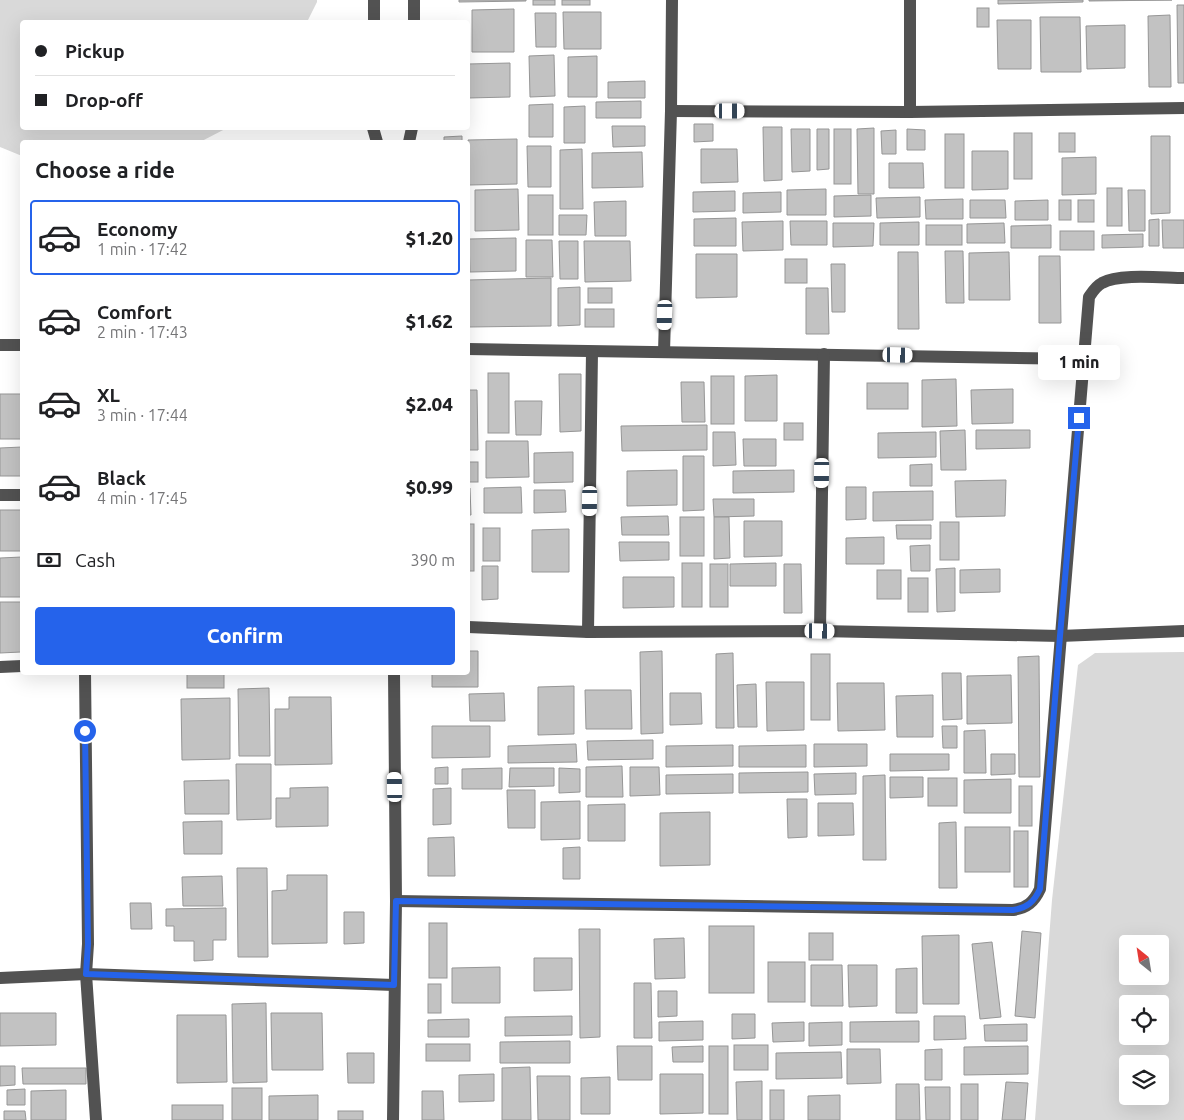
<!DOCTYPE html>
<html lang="en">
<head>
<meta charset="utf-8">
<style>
	body { margin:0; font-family:Ubuntu,sans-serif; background:#f2f2f2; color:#202124; height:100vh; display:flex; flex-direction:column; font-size:19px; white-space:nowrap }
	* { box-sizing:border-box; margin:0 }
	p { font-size:16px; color:#757577 }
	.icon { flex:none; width:28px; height:28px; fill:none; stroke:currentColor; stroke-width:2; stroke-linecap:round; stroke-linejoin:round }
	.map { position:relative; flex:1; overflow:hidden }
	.drawer { position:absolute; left:20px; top:140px; width:450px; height:535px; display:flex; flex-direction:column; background:#fff; border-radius:5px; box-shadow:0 5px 20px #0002 }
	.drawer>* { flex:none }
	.top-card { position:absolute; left:20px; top:20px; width:450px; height:110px; border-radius:5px; box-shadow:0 5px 20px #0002; display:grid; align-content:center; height:110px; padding:0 15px; background:#fff }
	.needle { width:32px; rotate:330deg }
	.controls { position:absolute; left:1119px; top:935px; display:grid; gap:10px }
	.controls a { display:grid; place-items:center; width:50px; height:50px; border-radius:5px; background:#fff; box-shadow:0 5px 20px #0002; font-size:25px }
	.end { position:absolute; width:22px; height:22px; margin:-11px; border:6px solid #2563eb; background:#fff; box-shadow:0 0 0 2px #fff }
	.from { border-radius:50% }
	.bubble { position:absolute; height:35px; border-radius:5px; background:#fff; box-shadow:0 5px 20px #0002; font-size:16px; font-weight:800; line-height:35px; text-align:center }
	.car { position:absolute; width:15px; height:30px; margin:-15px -8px; border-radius:6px; box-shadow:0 0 4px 1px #0007; background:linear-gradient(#fff 24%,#345 0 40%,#fff 0 76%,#345 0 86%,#fff 0) }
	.top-card b { display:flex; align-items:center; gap:18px; height:48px; font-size:19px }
	.top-card b+b { border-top:1px solid #e0e0e0 }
	.top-card i { width:12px; height:12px; background:#202124 }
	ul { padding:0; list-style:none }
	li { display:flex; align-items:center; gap:15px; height:75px; margin:0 10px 8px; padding:0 5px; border:2px solid transparent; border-radius:5px }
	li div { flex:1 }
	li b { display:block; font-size:19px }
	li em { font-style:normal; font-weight:800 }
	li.active { border-color:#2563eb }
	li>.icon { width:45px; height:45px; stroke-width:1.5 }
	h2 { padding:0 15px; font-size:22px; line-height:60px }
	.pay { display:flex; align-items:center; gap:12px; height:55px; padding:0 15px; font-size:19px }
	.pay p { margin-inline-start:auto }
	.cta { display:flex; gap:10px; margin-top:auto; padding:10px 15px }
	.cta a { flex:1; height:58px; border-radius:5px; background:#2563eb; color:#fff; font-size:20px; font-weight:800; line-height:58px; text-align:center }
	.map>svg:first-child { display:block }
	.green { fill:#d9d9d9; fill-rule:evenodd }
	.building { fill:#c2c2c2; stroke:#969696 }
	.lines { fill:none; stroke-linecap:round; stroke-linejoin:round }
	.minor { stroke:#525252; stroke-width:12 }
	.route { stroke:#2563eb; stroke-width:6 }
</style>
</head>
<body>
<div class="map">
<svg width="1184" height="1120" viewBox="0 0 1184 1120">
	<rect width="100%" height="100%" fill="#fff"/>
	<g class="green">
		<path d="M0,0h317v2l-10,20h-285v106h205l-27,14h-178v14l-22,-9z"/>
		<path d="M1184,652v468h-149l17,-220 26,-235 17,-12zM1128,944h32v32h-32zM1128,1004h32v32h-32zM1128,1064h32v32h-32z"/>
	</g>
	<g class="building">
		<path d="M459,0h67v1l-67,1z"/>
		<rect x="533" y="0" width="22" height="5"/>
		<rect x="562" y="0" width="28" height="5"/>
		<path d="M998,0h85v2l-85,2z"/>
		<path d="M1089,0h83l-83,1z"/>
		<path d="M1177,5h7v78h-6z"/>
		<rect x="977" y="8" width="12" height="19"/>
		<path d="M514,9v43h-42v-42z"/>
		<path d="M563,12h38v37h-37z"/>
		<path d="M535,13h21v34h-20z"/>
		<path d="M1170,15l1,72h-22l-1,-71z"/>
		<path d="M1040,17h40l1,55h-40z"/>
		<path d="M997,20h34v49h-33z"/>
		<path d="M1125,25v43l-38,1 -1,-43z"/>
		<path d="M554,55l1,41 -25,1 -1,-41z"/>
		<path d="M597,56v41h-29v-40z"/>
		<path d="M510,63v34l-42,1v-34z"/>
		<path d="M645,81v17h-37v-16z"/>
		<path d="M641,101v17h-45v-16z"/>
		<path d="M553,104v33h-24v-32z"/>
		<path d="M585,106v37h-21v-36z"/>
		<path d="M694,124h19v17l-19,1z"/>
		<path d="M612,126h33v20l-32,1z"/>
		<path d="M763,127h19v53l-18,1z"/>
		<path d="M874,128v66h-16l-1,-65z"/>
		<path d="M791,129h19v42l-18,1z"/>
		<path d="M817,129h12v40l-12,1z"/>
		<rect x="834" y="129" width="17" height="55"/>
		<path d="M907,129l18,1v20h-18z"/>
		<path d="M896,130v24h-14l-1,-23z"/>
		<rect x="1014" y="133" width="18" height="46"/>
		<rect x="1059" y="133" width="16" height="19"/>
		<rect x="945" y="134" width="19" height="54"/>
		<path d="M462,136v6h-18v-5z"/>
		<path d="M1151,136h19v77l-19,1z"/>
		<path d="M517,139v45l-48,1 -1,-45z"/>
		<path d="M527,146h24v41h-23z"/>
		<path d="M582,149l1,60h-23v-59z"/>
		<path d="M701,149h36l1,33 -37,1z"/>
		<path d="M972,151h36v38l-36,1z"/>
		<path d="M642,152l1,35 -51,1v-35z"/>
		<path d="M1096,157v37l-34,1v-37z"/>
		<path d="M889,163h34l1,25h-35z"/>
		<rect x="1107" y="188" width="15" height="38"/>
		<path d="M518,189l1,41 -44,1v-41z"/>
		<path d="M826,189v26h-39v-25z"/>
		<path d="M1128,190h17v41h-16z"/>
		<path d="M735,191v20l-42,1v-20z"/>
		<path d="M781,192v20l-38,1v-20z"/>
		<rect x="528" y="195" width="25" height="40"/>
		<path d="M871,195v21l-37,1v-21z"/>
		<path d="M920,197v20l-43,1 -1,-20z"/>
		<path d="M963,199v20h-37l-1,-19z"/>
		<path d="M970,200h35l1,18h-36z"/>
		<path d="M1048,200v20h-33v-19z"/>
		<rect x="1059" y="200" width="12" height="20"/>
		<rect x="1078" y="200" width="16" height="22"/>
		<path d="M626,201v35h-31l-1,-34z"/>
		<path d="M559,215h28l-1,20h-27z"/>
		<path d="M736,218v28h-42v-27z"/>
		<path d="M1159,219v27h-10v-26z"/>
		<path d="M1162,220h22v28h-21z"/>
		<path d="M783,221v29l-40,1 -1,-29z"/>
		<path d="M790,221h37v24h-36z"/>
		<path d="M919,222v23h-39v-22z"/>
		<path d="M833,223h41l-1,23 -40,1z"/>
		<path d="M1004,223l1,20h-38v-19z"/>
		<rect x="926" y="225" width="36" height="20"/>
		<path d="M1051,225v23h-40v-22z"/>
		<rect x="1060" y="231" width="34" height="19"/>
		<path d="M1143,234v13l-41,1v-13z"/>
		<path d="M516,238v33l-46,1 -1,-33z"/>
		<path d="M526,240h26l1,37h-27z"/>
		<path d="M559,241h19v38h-18z"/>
		<path d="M584,241h46l1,40 -46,1z"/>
		<path d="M945,251h18l1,52h-18z"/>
		<path d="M898,252h20l1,77h-21z"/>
		<path d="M1009,252l1,48h-41v-47z"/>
		<path d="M696,254h41v43l-41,1z"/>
		<path d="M1039,256h21l1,67h-22z"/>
		<rect x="785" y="259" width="22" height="24"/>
		<path d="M831,264h14v48h-13z"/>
		<path d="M551,278v48l-83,1v-47z"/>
		<path d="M580,287v38l-22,1v-38z"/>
		<rect x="588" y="288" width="24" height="15"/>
		<path d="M806,288h22l1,46h-23z"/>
		<rect x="585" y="309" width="29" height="18"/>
		<rect x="488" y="373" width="21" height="60"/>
		<path d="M559,374h22v57l-21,1z"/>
		<path d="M777,375v46h-32v-45z"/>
		<rect x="711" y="376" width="23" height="48"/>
		<path d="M956,379l1,47 -35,1v-47z"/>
		<path d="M681,382h23l1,40h-23z"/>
		<rect x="867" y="383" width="41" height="26"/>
		<path d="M1013,389v34l-41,1 -1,-34z"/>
		<path d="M468,390h9l1,60h-10z"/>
		<rect x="0" y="394" width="22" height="45"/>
		<path d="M515,401h27l-1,34h-25z"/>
		<rect x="784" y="423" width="19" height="17"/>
		<path d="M707,425v25l-85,1 -1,-25z"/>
		<path d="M965,430l1,40h-25l-1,-39z"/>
		<path d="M976,430h54v18l-54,1z"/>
		<path d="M713,432h22l1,33 -23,1z"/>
		<path d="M936,432v25l-58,1v-25z"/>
		<path d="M743,439h33v27h-32z"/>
		<path d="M486,441h42l1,36 -43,1z"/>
		<path d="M22,447v29h-22v-28z"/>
		<path d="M573,452v30l-39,1v-30z"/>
		<path d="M683,456h21v54l-21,1z"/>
		<rect x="468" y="462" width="10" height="20"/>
		<path d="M932,464v22h-22v-21z"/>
		<path d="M677,470v35l-50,1v-35z"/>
		<path d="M794,470v22l-61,1v-22z"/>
		<path d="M1006,480l-1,36 -49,1 -1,-36z"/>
		<path d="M521,487l1,26h-38v-25z"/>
		<path d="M846,487h20v32l-20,1z"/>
		<path d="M468,488h2l1,27h-3z"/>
		<path d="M534,490h31l1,22 -32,1z"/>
		<path d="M933,491v29l-60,1v-29z"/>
		<path d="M713,499h41v17l-40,1z"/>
		<rect x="0" y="510" width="22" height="41"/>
		<path d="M668,516l1,19h-47l-1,-18z"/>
		<rect x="680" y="517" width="24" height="39"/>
		<path d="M714,517h15l1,41 -16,1z"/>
		<path d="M744,521h38v35l-38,1z"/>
		<rect x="940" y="522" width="19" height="38"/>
		<rect x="468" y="524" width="6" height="47"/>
		<path d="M896,525h35v14h-34z"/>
		<rect x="483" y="528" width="17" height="33"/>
		<path d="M569,529v43h-37v-42z"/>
		<path d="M884,537v27h-38v-26z"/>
		<path d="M619,542h50v18l-49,1z"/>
		<path d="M930,545v26h-19l-1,-25z"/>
		<path d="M22,557v40h-22v-39z"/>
		<rect x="682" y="563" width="20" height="44"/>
		<path d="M776,563v23h-46v-22z"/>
		<rect x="710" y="564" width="18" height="43"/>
		<path d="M784,564h17l1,49h-18z"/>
		<path d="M482,566h16v33l-16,1z"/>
		<path d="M955,568v43l-18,1 -1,-43z"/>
		<path d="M1000,569v23l-40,1v-23z"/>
		<rect x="877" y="570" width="24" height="29"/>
		<path d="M623,577h51v30l-51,1z"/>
		<rect x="908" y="578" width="20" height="34"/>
		<path d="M0,602h21v50l-21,1z"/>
		<path d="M468,651h10v36h-46v-15h36z"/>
		<path d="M662,651l1,82 -22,1 -1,-82z"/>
		<path d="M733,653l1,75h-18v-74z"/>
		<rect x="811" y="654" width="19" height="66"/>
		<path d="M1039,656l1,121h-21l-1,-120z"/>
		<rect x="187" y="672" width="37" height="16"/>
		<path d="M942,673h19l1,46 -19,1z"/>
		<path d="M1011,675l1,48 -45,1v-48z"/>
		<path d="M766,682h38v48l-37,1z"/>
		<path d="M837,683h47l1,47 -47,1z"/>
		<path d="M756,684l1,43h-19l-1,-42z"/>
		<path d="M574,686v48l-36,1v-48z"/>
		<path d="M269,688l1,68h-31l-1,-67z"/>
		<path d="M585,690h46l1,39h-46z"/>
		<path d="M504,693l1,28h-35l-1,-27z"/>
		<path d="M670,693h31l1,31 -32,1z"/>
		<path d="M933,695v42h-36l-1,-41z"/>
		<path d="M289,697h42l1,67 -57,1v-56h14z"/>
		<path d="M230,698v61l-48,1 -1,-61z"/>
		<path d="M432,726h58v31l-58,1z"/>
		<path d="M942,726h15v22h-14z"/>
		<path d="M985,730l1,43h-22v-42z"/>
		<path d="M653,740v19l-65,1 -1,-19z"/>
		<path d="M576,744l1,18 -69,1v-17z"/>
		<path d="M814,744h53v22l-53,1z"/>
		<path d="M733,745v21l-67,1v-21z"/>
		<path d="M806,745v22h-67v-21z"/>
		<path d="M890,754h59v16l-59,1z"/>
		<path d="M991,754h24v20l-24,1z"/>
		<path d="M236,764h35v55l-34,1z"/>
		<path d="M622,766l1,31h-37v-30z"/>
		<path d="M448,767v17h-13v-16z"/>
		<path d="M630,767h29l1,28 -30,1z"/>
		<path d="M502,768v21h-40v-20z"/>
		<path d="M510,768h44v18l-45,1z"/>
		<path d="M559,768l21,1v23l-21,1z"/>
		<path d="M808,772v20l-69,1v-20z"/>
		<path d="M856,773v21l-41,1 -1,-21z"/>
		<path d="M733,774v19l-67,1v-19z"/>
		<path d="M885,775l1,85h-23v-84z"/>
		<path d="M890,777h33v20l-33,1z"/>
		<rect x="928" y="778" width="29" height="28"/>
		<path d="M1011,779v34h-47v-33z"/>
		<path d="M229,780v34h-44l-1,-33z"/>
		<rect x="1019" y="786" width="13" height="40"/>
		<path d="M328,787v39l-52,1v-29h14v-10z"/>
		<path d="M451,788v36l-18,1v-36z"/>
		<path d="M507,790h28v38h-27z"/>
		<path d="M787,799h20v38l-19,1z"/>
		<path d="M580,801v38l-39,1v-38z"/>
		<path d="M818,803h35l1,32 -36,1z"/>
		<path d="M625,804v37h-37v-36z"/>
		<path d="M710,812v53l-50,1v-53z"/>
		<path d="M222,821v33h-38l-1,-32z"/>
		<path d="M956,822l1,66h-18v-65z"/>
		<rect x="965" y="827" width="45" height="45"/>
		<rect x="1014" y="831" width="14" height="56"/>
		<path d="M454,837l1,39h-27v-38z"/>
		<path d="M580,847v32h-17v-31z"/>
		<path d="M237,868h30l1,89h-30z"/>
		<path d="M287,875h40v68l-55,1v-53l15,-1z"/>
		<path d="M222,876l1,30h-40l-1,-29z"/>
		<path d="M130,903h21l1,26h-21z"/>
		<path d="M226,908v32h-13v20l-19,1v-20h-20v-15h-8v-17z"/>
		<path d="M344,912h20v31l-20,1z"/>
		<rect x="429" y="923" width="18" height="55"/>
		<rect x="709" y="926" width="45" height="67"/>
		<path d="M579,929h21v108l-20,1z"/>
		<path d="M1022,931l19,2 -6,85 -20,-2z"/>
		<rect x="809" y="933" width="24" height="27"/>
		<path d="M959,935v69h-36l-1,-68z"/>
		<path d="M684,938l1,40 -30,1 -1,-40z"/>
		<path d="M992,942l9,75 -21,2 -8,-75z"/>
		<path d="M534,958h38v32l-38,1z"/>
		<rect x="768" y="962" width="37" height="40"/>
		<path d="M811,965h31l1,41h-32z"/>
		<path d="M848,965h29v41l-28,1z"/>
		<path d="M500,967v36h-48v-35z"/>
		<path d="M917,968v45h-21v-44z"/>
		<path d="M634,983h17l1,55h-18z"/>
		<rect x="428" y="984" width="13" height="29"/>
		<path d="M658,991h19v25l-19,1z"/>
		<path d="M266,1003l1,79 -34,1 -1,-79z"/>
		<path d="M0,1013h56v32l-56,1z"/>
		<path d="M271,1013h51l1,57h-51z"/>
		<path d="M732,1014h23v24l-23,1z"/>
		<path d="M177,1015h49l1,67 -50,1z"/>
		<path d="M572,1016v19l-67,1v-19z"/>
		<path d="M934,1016h31l1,23 -32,1z"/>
		<path d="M469,1019v18h-41v-17z"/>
		<path d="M703,1021v19l-44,1v-19z"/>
		<path d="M919,1021v21h-69v-20z"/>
		<path d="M804,1022v19l-31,1 -1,-19z"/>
		<path d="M842,1022v23l-33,1v-23z"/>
		<path d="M1027,1024v17h-42l-1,-16z"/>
		<path d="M570,1041v22h-70v-21z"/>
		<rect x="426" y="1044" width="44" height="17"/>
		<rect x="734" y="1045" width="34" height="25"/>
		<path d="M617,1046h35v34h-34z"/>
		<path d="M703,1046v16h-30l-1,-15z"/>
		<rect x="709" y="1046" width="19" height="68"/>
		<path d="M1028,1046v28l-64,1v-28z"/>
		<path d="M847,1049h33l1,34 -34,1z"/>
		<path d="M942,1049v31h-17v-30z"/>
		<path d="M841,1052l1,26 -66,1v-26z"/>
		<path d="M347,1053h27v30h-26z"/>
		<path d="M0,1066h15v19l-15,1z"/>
		<path d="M530,1067l1,53h-29v-52z"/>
		<path d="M22,1068h64v16h-63z"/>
		<path d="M494,1074v27l-35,1v-27z"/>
		<path d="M660,1074h43v39l-43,1z"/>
		<path d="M537,1076h33v44h-32z"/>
		<path d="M610,1077v37h-29v-36z"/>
		<path d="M762,1081v39h-25l-1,-38z"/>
		<path d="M1006,1082l22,1 -3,37h-23z"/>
		<path d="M896,1084h23l1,36h-24z"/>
		<rect x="961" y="1084" width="17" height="36"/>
		<path d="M925,1087h25v33h-24z"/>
		<rect x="232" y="1088" width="30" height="32"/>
		<path d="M25,1089v16h-18v-15z"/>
		<path d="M66,1090v30h-35v-29z"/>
		<rect x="770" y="1090" width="14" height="30"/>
		<path d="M422,1091h21l1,29h-22z"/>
		<path d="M318,1095v25h-49v-24z"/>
		<path d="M840,1095v25h-32v-24z"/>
		<rect x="172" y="1105" width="51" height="15"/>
		<path d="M4,1111h21l1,9h-22z"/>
		<rect x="338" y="1111" width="25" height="9"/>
	</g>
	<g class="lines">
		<g class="minor">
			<path d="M374,22v-22"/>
			<path d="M414,22v-22"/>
			<path d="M671,111l239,1 274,-4"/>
			<path d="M910,112v-112"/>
			<path d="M373,128l4,14"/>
			<path d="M409,142l3,-14"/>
			<path d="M0,345h22"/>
			<path d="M468,349l616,10"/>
			<path d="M664,352l7,-241 1,-111"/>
			<path d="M0,495h22"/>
			<path d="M468,627l120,5 232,-1 240,5 124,-5"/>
			<path d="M820,631l4,-277"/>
			<path d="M588,632l4,-280"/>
			<path d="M0,667l22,-1"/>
			<path d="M85,672l3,272 -2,30 10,146"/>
			<path d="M396,901l617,9c14,-2 21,-8 27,-21l49,-592c4,-6 7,-11 13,-14 17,-10 62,-5 82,-5"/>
			<path d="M0,978l86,-4 308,11"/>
			<path d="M393,1120l3,-219 -2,-229"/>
		</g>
	</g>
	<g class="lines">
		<path class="route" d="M85,731l3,213 -2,30 308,11 2,-84 617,9c14,-2 21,-8 27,-21l20,-253 19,-218"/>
	</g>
</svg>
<div class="controls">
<a><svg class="needle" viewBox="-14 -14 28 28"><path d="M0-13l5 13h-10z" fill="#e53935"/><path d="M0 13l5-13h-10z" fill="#757577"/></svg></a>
<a><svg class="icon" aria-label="locate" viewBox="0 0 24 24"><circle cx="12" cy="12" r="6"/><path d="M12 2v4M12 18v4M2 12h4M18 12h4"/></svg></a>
<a><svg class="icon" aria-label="layers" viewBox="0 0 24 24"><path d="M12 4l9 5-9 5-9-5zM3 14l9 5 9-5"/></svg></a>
</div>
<i class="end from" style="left:85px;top:731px"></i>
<i class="end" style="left:1079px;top:418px"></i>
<div class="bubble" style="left:1038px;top:345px;width:82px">1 min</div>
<i class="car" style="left:730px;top:111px;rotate:90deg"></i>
<i class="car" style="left:665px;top:315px;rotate:182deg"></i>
<i class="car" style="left:898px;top:355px;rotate:91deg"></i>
<i class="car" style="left:822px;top:473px;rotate:181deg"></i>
<i class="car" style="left:590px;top:501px;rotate:181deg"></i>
<i class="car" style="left:820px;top:631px;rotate:91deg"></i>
<i class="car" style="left:395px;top:787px;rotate:359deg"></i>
<div class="top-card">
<b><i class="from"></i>Pickup</b>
<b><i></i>Drop-off</b>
</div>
<section class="drawer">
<h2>Choose a ride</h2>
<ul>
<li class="active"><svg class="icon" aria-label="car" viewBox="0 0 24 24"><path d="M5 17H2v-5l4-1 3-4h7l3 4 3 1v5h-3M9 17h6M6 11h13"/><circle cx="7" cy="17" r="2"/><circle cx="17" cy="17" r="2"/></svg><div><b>Economy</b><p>1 min · 17:42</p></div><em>$1.20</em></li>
<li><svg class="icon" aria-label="car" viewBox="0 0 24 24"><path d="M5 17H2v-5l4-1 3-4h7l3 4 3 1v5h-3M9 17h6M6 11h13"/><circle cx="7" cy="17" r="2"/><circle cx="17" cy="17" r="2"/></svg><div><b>Comfort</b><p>2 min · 17:43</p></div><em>$1.62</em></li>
<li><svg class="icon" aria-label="car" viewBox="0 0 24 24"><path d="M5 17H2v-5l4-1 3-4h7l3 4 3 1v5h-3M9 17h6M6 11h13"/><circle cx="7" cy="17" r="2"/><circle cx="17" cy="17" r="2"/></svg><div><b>XL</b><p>3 min · 17:44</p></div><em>$2.04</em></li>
<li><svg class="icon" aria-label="car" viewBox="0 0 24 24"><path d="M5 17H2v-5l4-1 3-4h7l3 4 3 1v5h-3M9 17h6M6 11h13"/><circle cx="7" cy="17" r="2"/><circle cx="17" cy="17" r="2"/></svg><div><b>Black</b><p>4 min · 17:45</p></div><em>$0.99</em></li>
</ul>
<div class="pay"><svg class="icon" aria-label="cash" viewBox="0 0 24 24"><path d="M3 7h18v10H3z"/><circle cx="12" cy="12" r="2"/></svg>Cash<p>390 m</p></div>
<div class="cta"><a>Confirm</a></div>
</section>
</div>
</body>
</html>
